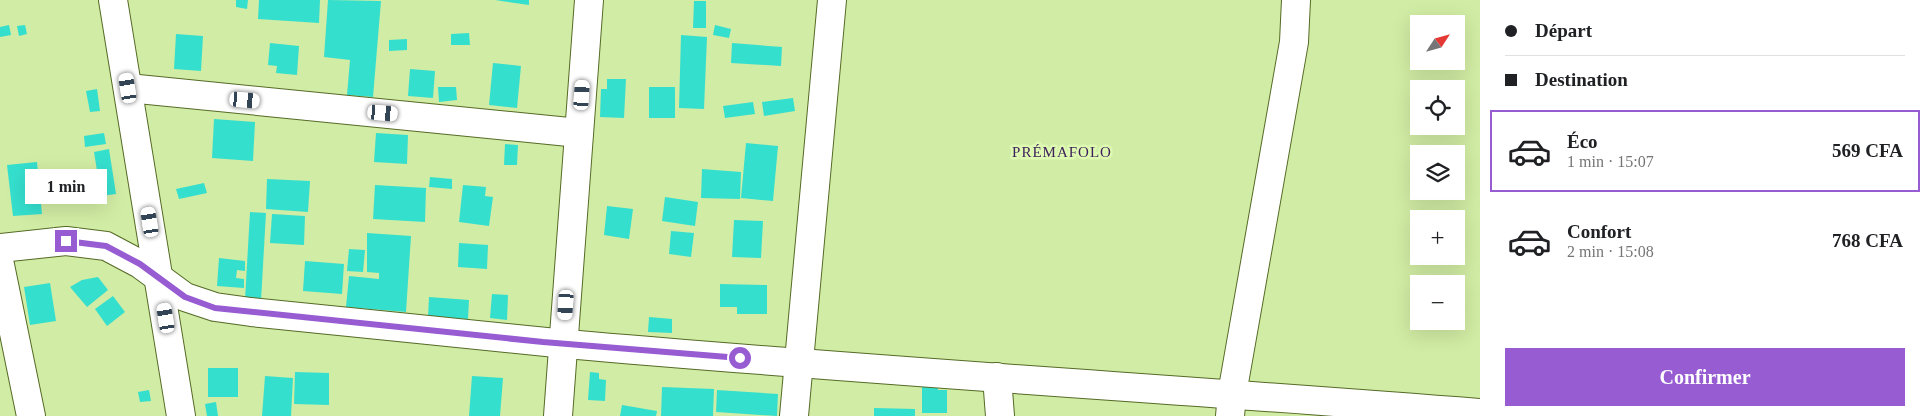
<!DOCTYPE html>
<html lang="fr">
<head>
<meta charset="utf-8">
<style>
	body { margin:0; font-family:"Times New Roman",serif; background:#f6f6f6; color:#202124; height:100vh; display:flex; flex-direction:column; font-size:19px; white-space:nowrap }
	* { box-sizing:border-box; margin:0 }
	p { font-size:16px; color:#757577 }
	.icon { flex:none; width:28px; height:28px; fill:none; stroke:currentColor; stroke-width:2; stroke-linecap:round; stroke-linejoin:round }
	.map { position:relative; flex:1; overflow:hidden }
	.details { display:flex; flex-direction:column; background:#fff; width:450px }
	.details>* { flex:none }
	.hud { display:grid; align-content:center; height:110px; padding:0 25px; background:#fff }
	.needle { width:32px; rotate:54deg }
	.tools { position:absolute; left:1410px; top:15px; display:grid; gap:10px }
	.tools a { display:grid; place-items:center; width:55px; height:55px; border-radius:0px; background:#fff; box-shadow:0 5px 20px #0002; font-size:25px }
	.end { position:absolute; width:22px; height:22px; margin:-11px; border:6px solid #975bd2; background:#fff; box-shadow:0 0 0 2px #fff }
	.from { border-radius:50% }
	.bubble { position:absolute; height:35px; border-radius:0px; background:#fff; box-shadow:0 5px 20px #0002; font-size:16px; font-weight:700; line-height:35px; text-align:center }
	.car { position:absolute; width:15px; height:30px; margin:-15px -8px; border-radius:6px; box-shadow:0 0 4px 1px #0007; background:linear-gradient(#fff 24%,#345 0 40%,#fff 0 76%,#345 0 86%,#fff 0) }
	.hud b { display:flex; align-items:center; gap:18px; height:48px; font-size:19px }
	.hud b+b { border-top:1px solid #e0e0e0 }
	.hud i { width:12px; height:12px; background:#202124 }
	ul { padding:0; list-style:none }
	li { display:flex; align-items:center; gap:15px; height:82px; margin:0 10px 8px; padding:0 15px; border:2px solid transparent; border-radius:0px }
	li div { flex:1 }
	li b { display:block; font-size:19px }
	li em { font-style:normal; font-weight:700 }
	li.selected { border-color:#975bd2 }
	li>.icon { width:45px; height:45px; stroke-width:1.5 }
	.button { display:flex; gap:10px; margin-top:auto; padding:10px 25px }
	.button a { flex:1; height:58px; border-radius:0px; background:#975bd2; color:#fff; font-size:20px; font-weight:700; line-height:58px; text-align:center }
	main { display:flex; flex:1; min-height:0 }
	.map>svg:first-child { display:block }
	.building { fill:#35dfce }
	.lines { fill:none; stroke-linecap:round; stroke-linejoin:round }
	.minor-casing { stroke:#556a26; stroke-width:30 }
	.minor { stroke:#fff; stroke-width:28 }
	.route { stroke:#975bd2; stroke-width:6 }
	.labels { text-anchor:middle; stroke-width:5; stroke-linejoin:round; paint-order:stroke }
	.neighbourhood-label { font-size:15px; letter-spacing:1px; fill:#3e215a; stroke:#def9b1 }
</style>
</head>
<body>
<main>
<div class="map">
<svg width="1480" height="416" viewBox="0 0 1480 416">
	<rect width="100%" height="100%" fill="#d1eca4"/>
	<g class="building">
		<path d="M236,0h12l-1,9 -11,-2z"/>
		<path d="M259,0h61l-1,23 -61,-4z"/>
		<path d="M328,0l53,1 -8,96 -26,-2 3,-35 -26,-3z"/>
		<path d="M495,0h34v5z"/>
		<path d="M694,1h12v27h-13z"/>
		<path d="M9,25l2,10 -11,2v-10z"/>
		<path d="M25,25l2,9 -8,2 -2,-10z"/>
		<path d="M715,25l16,4 -2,9 -16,-3z"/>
		<path d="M469,33l1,12h-19v-11z"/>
		<path d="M176,34l27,2 -2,35 -27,-2z"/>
		<path d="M681,35l26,2 -3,72 -25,-1z"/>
		<path d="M407,39v11l-18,1v-11z"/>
		<path d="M270,43l29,3 -2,29 -21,-2 1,-7 -9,-1z"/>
		<path d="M732,43l50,4 -1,19 -50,-3z"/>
		<path d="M493,63l28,3 -4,42 -28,-3z"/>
		<path d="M410,69l25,2 -2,27 -25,-2z"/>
		<path d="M607,79h19l-2,39 -24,-1 1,-28h6z"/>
		<path d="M438,87h18l1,13 -18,2z"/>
		<rect x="649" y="87" width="26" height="31"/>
		<path d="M97,89l3,22 -10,1 -4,-21z"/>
		<path d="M793,98l2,13 -31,5 -2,-14z"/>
		<path d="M753,102l2,12 -30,4 -2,-12z"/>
		<path d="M214,119l41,3 -2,39 -41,-3z"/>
		<path d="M104,133l2,11 -21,3 -1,-11z"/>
		<path d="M376,133l32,2 -1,29 -33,-2z"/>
		<path d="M746,143l32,3 -5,55 -32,-3z"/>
		<path d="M505,144l13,1 -1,20h-13z"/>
		<path d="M109,149l7,45 -15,2 -7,-44z"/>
		<path d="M37,162l5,52 -29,2 -6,-51z"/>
		<path d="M702,169l39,3 -1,27 -39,-1z"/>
		<path d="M430,177l22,2v10l-23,-2z"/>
		<path d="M267,179l43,2 -2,31 -42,-3z"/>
		<path d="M204,183l3,10 -28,6 -3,-10z"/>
		<path d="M375,185l51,3 -1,34 -52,-3z"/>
		<path d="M463,185l23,2 -1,9 8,1 -4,29 -30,-4z"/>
		<path d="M665,197l33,5 -3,24 -33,-5z"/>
		<path d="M607,206l26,3 -4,30 -25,-4z"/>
		<path d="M250,212l16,1 -5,88 -16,-1z"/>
		<path d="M272,214l33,2 -1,29 -34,-2z"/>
		<path d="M734,220l29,1 -2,37 -29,-1z"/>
		<path d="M671,231l23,2 -3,24 -22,-3z"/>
		<path d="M367,233l44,3 -5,76 -60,-5 3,-31 30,3v-6l-12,-1z"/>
		<path d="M459,243l29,2 -1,24 -29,-2z"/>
		<path d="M349,249l16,1 -2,22 -16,-1z"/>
		<path d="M219,258l26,3v10l-8,-1 -1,8 8,1v9l-27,-2z"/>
		<path d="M305,261l39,3 -2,30 -39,-3z"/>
		<path d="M98,277l10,13 -21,17 -17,-20 12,-7z"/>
		<path d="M50,283l6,38 -26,4 -6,-38z"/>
		<path d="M720,284l47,1v29h-30v-7h-17z"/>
		<path d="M492,294l16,1 -1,25 -17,-2z"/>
		<path d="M113,296l12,16 -18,14 -12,-17z"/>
		<path d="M429,297l40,3 -1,19 -40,-2z"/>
		<path d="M649,317l23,2v14l-24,-1z"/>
		<rect x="208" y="368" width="30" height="29"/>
		<path d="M295,372l34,1v32l-35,-1z"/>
		<path d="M590,372l9,1v6l7,1 -1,21 -17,-1z"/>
		<path d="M265,376l28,2 -2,38h-29z"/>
		<path d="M472,376l31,2 -3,38h-31z"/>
		<path d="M662,387l52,2 -1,27h-52z"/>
		<path d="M922,387h16v3h9v23h-25z"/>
		<path d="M149,390l2,11 -11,1 -2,-10z"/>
		<path d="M717,390l61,4 -1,22 -61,-4z"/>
		<path d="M216,402l2,14h-11l-2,-12z"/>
		<path d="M622,405l35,6 -1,5h-36z"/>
		<path d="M874,408l41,1v7h-41z"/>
	</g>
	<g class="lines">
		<defs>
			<g id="minor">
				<path d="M113,0l68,416"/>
				<path d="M128,88l451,45"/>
				<path d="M0,248l66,-7 40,5 34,18 45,33 30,10 36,5c105,10 210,22 315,32 304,27 609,45 914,69"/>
				<path d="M0,265l31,151"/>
				<path d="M997,377l3,39"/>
				<path d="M558,416l31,-416"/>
				<path d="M794,416l38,-416"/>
				<path d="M1230,416l2,-22 62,-352 2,-42"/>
			</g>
		</defs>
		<use href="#minor" class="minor-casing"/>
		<use href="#minor" class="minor"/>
	</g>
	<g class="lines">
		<path class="route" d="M66,241l40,5 34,18 45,33 30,11 328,34 197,16"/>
	</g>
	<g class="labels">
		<g class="neighbourhood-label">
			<text x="1062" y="157">PRÉMAFOLO</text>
		</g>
	</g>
</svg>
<div class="tools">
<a><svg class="needle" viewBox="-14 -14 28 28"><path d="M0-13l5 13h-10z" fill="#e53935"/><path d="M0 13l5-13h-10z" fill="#757577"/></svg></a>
<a><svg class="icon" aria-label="locate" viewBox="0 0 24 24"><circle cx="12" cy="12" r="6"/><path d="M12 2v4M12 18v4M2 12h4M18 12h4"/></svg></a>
<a><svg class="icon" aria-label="layers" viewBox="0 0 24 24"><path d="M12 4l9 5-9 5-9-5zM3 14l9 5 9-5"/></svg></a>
<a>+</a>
<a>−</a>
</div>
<i class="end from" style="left:740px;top:358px"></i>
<i class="end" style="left:66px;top:241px"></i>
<div class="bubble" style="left:25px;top:169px;width:82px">1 min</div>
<i class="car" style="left:128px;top:88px;rotate:351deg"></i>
<i class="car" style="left:582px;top:95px;rotate:4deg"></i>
<i class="car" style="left:245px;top:100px;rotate:95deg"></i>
<i class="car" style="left:383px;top:113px;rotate:95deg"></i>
<i class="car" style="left:150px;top:222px;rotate:351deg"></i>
<i class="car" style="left:566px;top:305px;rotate:184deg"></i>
<i class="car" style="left:166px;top:318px;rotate:351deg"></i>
</div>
<section class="details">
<div class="hud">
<b><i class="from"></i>Départ</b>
<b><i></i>Destination</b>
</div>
<ul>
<li class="selected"><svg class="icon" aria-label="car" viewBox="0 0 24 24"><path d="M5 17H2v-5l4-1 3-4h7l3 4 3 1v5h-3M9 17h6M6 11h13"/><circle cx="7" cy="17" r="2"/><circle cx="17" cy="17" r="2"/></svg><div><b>Éco</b><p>1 min · 15:07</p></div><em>569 CFA</em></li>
<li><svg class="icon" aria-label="car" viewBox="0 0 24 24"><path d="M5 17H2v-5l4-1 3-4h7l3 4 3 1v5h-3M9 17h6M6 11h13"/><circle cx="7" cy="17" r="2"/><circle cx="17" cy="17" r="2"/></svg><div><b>Confort</b><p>2 min · 15:08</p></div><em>768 CFA</em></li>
</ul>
<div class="button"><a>Confirmer</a></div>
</section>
</main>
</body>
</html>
